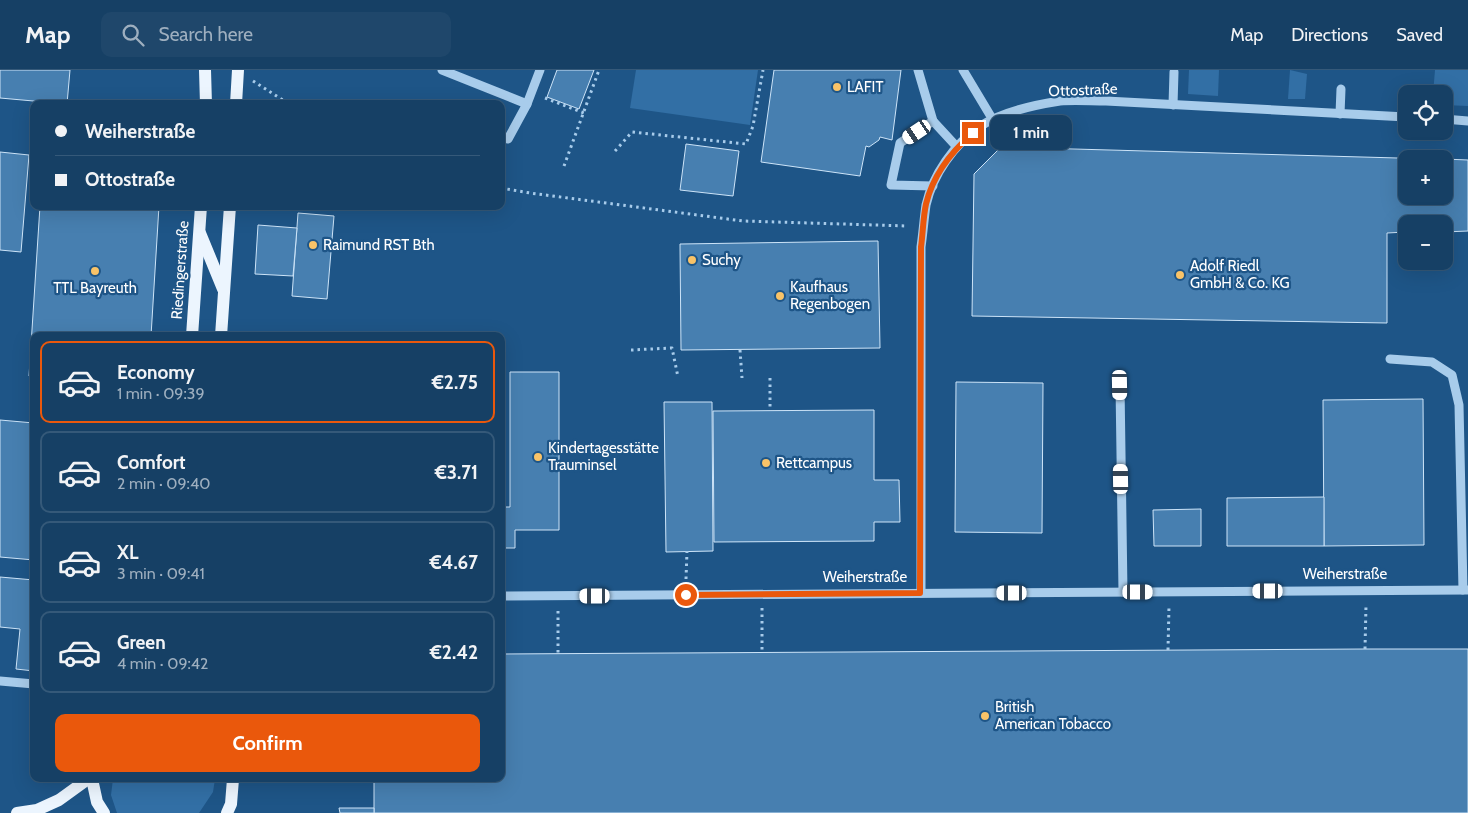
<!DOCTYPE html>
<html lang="en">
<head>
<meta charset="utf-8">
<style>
	body { margin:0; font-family:Cabin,sans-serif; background:#1f476b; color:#f1f3f6; height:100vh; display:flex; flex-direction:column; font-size:19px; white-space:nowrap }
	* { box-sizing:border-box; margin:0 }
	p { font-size:16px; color:#9eafbf }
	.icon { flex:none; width:28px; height:28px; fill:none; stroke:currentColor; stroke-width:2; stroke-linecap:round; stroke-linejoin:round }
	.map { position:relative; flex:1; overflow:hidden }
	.side { position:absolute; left:30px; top:262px; width:475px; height:450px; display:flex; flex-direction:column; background:#164065; border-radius:10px; box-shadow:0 5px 20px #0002,0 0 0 1px #355979 }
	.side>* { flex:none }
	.top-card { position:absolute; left:30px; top:30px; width:475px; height:110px; border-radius:10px; box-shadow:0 5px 20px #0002,0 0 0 1px #355979; display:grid; align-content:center; height:110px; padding:0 25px; background:#164065 }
	.fabs { position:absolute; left:1398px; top:15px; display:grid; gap:10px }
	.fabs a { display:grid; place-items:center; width:55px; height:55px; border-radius:10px; background:#164065; box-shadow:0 5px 20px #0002,0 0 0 1px #355979; font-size:25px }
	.end { position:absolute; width:22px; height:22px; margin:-11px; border:6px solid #ea580c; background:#fff; box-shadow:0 0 0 2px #fff }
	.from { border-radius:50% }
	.bubble { position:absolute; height:35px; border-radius:10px; background:#164065; box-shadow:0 5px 20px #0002,0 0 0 1px #355979; font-size:16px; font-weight:700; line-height:35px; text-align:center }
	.car { position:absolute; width:15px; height:30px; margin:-15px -8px; border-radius:6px; box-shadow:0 0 4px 1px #0007; background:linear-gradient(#fff 24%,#345 0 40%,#fff 0 76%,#345 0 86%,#fff 0) }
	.top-card b { display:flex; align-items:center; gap:18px; height:48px; font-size:19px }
	.top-card b+b { border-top:1px solid #355979 }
	.top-card i { width:12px; height:12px; background:#f1f3f6 }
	ul { padding:9px 0 0; list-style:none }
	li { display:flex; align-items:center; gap:15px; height:82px; margin:0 10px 8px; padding:0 15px; border:2px solid #355979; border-radius:10px }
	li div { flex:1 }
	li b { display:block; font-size:19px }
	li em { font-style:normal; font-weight:700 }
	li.active { border-color:#ea580c }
	li>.icon { width:45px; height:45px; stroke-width:1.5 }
	.button { display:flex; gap:10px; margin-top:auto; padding:10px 25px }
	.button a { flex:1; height:58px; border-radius:10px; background:#ea580c; color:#fff; font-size:20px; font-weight:700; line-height:58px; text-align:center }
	header { display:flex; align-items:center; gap:30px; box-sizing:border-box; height:70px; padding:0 25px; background:#164065; border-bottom:1px solid #355979 }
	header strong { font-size:24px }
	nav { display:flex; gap:28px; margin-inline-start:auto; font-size:18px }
	.search { width:350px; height:45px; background:#1f476b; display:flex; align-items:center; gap:12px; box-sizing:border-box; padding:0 18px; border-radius:10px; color:#9eafbf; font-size:19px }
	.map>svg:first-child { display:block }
	.green { fill:#326fa5 }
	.building { fill:#477fb0; stroke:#cde4f8 }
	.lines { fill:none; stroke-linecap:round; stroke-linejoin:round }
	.path { stroke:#a8cceb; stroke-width:3; stroke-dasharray:2.5 4; stroke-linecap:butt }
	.minor { stroke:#a8cceb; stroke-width:9 }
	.major { stroke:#ecf5fe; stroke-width:12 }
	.route { stroke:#ea580c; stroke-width:6 }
	.poi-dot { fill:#f9c368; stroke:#1e5587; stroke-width:2 }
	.labels { text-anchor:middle; stroke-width:4.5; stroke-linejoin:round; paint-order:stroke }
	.poi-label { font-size:15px; fill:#fff; stroke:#1e5587; text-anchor:start }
	.street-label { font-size:15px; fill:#fff; stroke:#1e5587 }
</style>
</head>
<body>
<header>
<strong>Map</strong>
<div class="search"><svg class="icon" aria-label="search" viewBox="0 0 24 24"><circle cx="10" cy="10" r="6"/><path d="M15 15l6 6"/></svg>Search here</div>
<nav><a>Map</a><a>Directions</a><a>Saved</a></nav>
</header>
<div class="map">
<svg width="1468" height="743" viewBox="0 0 1468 743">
	<rect width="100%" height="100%" fill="#1e5587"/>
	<g class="green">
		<path d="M636,0h122l-8,55 -120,-17z"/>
		<path d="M1189,0h30l-1,26 -30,-2z"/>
		<path d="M1290,0l17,4 -2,25h-17z"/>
		<path d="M1435,0h33v36l-24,-1v-11h-11z"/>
		<path d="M113,709h102l-2,13 -14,21h-82l-6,-18z"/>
	</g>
	<g class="building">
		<path d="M0,0h70l-3,34 -67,-6z"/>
		<path d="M557,0h37l-15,39 -32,-12z"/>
		<path d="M774,0h127l-9,70 -12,-3 -1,3 -10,7 -3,-1 -6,30 -99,-14z"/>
		<path d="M686,74l53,7 -6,45 -53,-6z"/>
		<path d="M1001,77l433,12h-28v37h38v-37l24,1v71l-24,1v-8h-38v8l-19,1v90l-415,-7 2,-142z"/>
		<path d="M0,82l29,3 -8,97 -21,-2z"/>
		<path d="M40,136h119l-8,130h-117v41l-5,-1z"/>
		<path d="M298,143l36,3 -7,83 -35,-3z"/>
		<path d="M258,155l39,3 -4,48 -38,-2z"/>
		<path d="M878,171l2,107 -199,2 -1,-106z"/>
		<path d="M510,302h49v158h-44v18h-14v-41h9z"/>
		<path d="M956,312l87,1 -1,150 -87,-1z"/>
		<path d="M1423,329l1,146 -100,1 -1,-146z"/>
		<path d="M664,332h48l1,149 -47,1z"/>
		<path d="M874,340v70h25l1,42h-26v19l-160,1 -1,-131z"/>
		<path d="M0,350l34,3v137l-34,-3z"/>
		<path d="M1324,427v49h-97v-48z"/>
		<path d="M1201,439v37h-47l-1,-36z"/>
		<path d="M0,507l34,3v91l-18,-2 4,-40 -20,-2z"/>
		<path d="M1365,579h103v164h-1094v-34h127v-125z"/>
		<path d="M339,738h35v5h-34z"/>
	</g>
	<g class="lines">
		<g class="path">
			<path d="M253,11l36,23"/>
			<path d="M545,28l39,15"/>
			<path d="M615,81l17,-19 114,12 7,-18 10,-56"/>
			<path d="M564,96l35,-96"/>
			<path d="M501,118l29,5 213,28 165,5"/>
			<path d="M631,280l41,-2 6,29"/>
			<path d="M740,280l2,28"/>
			<path d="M770,308v32"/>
			<path d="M686,509l1,-28"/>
			<path d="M762,538v44"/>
			<path d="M558,541v42"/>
			<path d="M1365,579l1,-44"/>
			<path d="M1168,580l1,-44"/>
		</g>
		<g class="minor">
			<path d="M442,0l85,34"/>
			<path d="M918,0l15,51 -33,22 -9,42 42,1"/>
			<path d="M963,0l30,50"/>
			<path d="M1173,35l1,-33"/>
			<path d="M1340,44l1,-25"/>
			<path d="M1444,49l24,2"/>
			<path d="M933,51l24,26"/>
			<path d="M508,69l19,-35 13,-34"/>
			<path d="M1390,289l42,3 20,13 7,30 4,185"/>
			<path d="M1120,315l3,207"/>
			<path d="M921,523v-346c2,-14 3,-28 5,-42 7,-31 28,-60 53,-78 22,-15 55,-22 81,-26 15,-1 31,0 46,0l300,16"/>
			<path d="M501,526l967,-6"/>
			<path d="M0,611l34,3"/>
		</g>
		<g class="major">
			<path d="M205,0l1,34"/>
			<path d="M236,34l2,-34"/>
			<path d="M200,163l23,56"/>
			<path d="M192,266l9,-130"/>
			<path d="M221,266l9,-130"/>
			<path d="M92,709l5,23 7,11"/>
			<path d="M17,743l20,-3 22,-10 29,-21"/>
			<path d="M227,743l4,-9 2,-25"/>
		</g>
	</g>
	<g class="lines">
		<path class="route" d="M686,525l234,-2 1,-346c2,-14 2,-29 5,-43 7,-29 25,-52 47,-71"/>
	</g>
	<g class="poi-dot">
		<circle cx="837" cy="17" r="5"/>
		<circle cx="313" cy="175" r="5"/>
		<circle cx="692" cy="190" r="5"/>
		<circle cx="95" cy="201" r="5"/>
		<circle cx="1180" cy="205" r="5"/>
		<circle cx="780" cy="226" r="5"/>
		<circle cx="538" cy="387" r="5"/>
		<circle cx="766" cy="393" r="5"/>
		<circle cx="985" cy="646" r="5"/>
	</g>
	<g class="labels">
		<g class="poi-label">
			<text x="847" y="22">LAFIT</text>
			<text x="323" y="180">Raimund RST Bth</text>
			<text x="702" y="195">Suchy</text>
			<text x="1190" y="201">Adolf Riedl<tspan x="1190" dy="17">GmbH &amp; Co. KG</tspan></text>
			<text x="790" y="222">Kaufhaus<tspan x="790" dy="17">Regenbogen</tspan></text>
			<text x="95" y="223" text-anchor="middle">TTL Bayreuth</text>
			<text x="548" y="383">Kindertagesstätte<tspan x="548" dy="17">Trauminsel</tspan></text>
			<text x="776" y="398">Rettcampus</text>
			<text x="995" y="642">British<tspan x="995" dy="17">American Tobacco</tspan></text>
		</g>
		<g class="street-label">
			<text transform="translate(1083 20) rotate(-2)" y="5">Ottostraße</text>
			<text transform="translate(180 200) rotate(-86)" y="5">Riedingerstraße</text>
			<text x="1345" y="509">Weiherstraße</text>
			<text x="865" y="512">Weiherstraße</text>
		</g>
	</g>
</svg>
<div class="fabs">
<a><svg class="icon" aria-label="locate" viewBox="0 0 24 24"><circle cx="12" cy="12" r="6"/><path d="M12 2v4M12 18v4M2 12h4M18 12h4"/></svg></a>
<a>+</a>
<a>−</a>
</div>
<i class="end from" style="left:686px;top:525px"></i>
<i class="end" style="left:973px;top:63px"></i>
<div class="bubble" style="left:990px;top:45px;width:82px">1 min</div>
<i class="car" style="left:917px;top:62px;rotate:236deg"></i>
<i class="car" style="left:1120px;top:315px;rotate:179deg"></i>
<i class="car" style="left:1121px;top:409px;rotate:359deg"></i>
<i class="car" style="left:1268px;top:521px;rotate:270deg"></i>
<i class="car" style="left:1138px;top:522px;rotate:90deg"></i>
<i class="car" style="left:1012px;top:523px;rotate:270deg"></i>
<i class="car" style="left:595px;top:526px;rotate:270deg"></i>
<div class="top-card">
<b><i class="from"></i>Weiherstraße</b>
<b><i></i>Ottostraße</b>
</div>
<section class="side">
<ul>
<li class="active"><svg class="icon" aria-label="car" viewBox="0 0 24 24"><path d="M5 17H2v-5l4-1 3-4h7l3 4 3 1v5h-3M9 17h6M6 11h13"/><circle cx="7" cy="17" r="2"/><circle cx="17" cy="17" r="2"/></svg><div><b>Economy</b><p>1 min · 09:39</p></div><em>€2.75</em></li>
<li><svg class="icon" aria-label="car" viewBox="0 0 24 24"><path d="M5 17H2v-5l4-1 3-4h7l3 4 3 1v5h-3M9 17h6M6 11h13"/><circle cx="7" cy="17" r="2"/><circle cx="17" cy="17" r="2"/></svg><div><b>Comfort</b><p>2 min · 09:40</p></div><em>€3.71</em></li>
<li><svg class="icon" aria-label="car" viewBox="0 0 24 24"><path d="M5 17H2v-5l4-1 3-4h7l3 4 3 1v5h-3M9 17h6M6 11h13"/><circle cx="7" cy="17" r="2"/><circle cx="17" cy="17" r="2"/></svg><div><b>XL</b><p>3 min · 09:41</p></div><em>€4.67</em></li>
<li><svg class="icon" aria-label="car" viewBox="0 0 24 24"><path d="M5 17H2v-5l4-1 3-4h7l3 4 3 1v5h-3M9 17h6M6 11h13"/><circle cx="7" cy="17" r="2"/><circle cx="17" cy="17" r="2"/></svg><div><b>Green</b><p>4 min · 09:42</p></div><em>€2.42</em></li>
</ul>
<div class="button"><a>Confirm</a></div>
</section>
</div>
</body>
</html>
